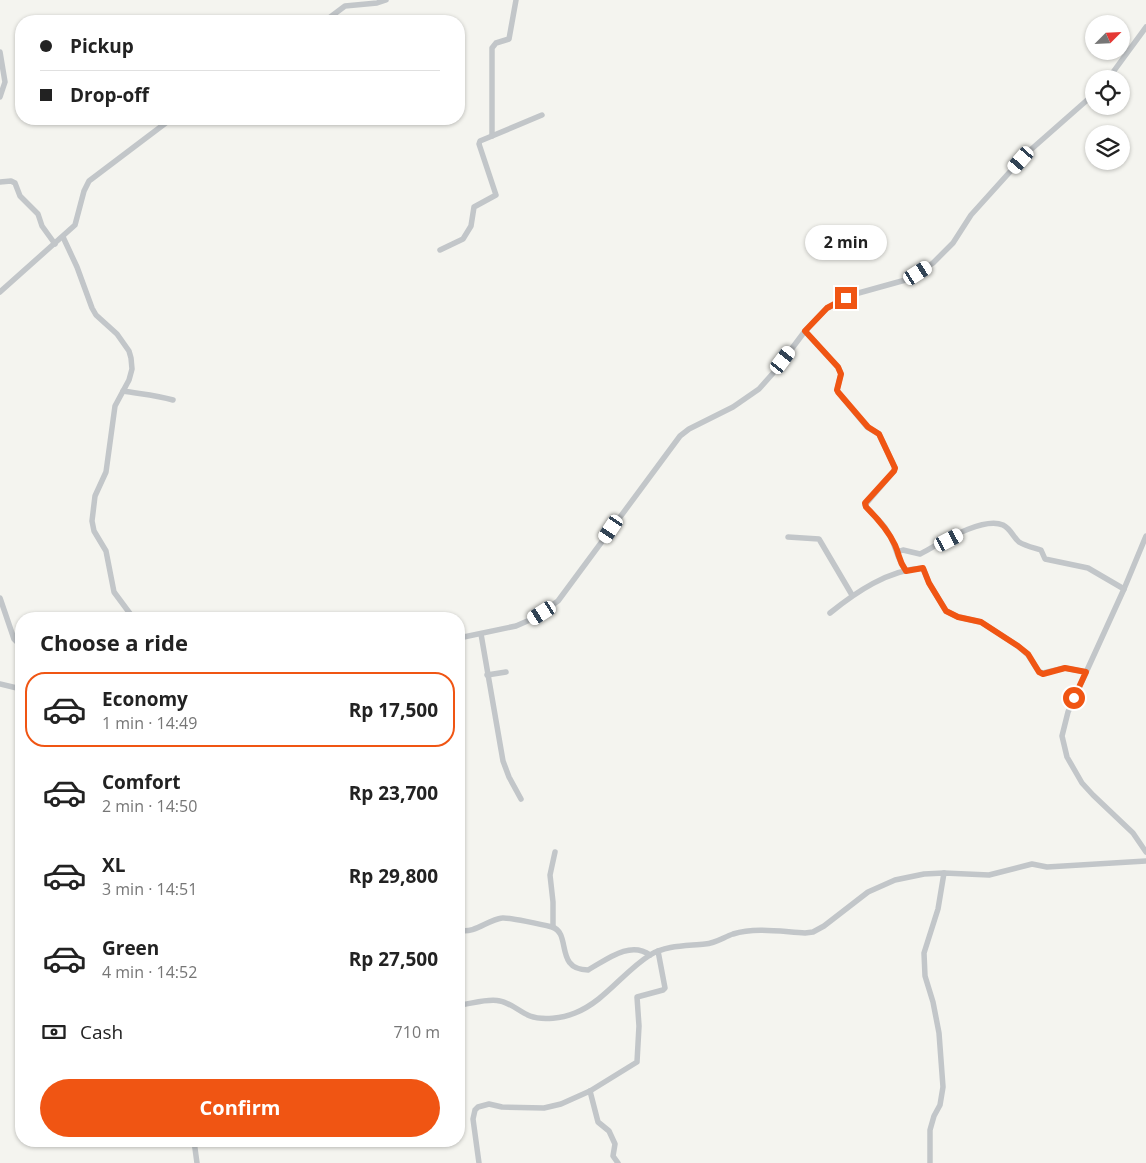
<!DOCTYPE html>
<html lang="en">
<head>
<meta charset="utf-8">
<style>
	body { margin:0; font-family:"Open Sans",sans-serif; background:#f6f6f6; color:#222; height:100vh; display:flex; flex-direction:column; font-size:19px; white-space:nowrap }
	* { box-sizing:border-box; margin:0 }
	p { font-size:16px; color:#767676 }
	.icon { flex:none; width:28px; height:28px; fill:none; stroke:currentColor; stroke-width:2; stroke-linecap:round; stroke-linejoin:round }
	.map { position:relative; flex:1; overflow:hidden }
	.panel { position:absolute; left:15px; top:612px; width:450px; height:535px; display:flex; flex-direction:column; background:#fff; border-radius:20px; box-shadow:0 1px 4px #0004 }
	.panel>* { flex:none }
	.guide { position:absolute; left:15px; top:15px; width:450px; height:110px; border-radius:20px; box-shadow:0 1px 4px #0004; display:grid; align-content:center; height:110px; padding:0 25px; background:#fff }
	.needle { width:32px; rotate:66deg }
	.tools { position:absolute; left:1085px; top:15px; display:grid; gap:10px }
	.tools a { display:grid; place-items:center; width:45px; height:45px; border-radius:50%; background:#fff; box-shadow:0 1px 4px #0004; font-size:25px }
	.end { position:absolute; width:22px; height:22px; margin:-11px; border:6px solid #f05513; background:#fff; box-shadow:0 0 0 2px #fff }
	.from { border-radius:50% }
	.bubble { position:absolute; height:35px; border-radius:18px; background:#fff; box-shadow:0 1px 4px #0004; font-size:16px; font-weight:700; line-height:35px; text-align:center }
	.car { position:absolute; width:15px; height:30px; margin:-15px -8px; border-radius:6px; box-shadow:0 0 4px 1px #0007; background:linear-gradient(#fff 24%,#345 0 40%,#fff 0 76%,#345 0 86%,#fff 0) }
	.guide b { display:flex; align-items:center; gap:18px; height:48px; font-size:19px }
	.guide b+b { border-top:1px solid #e0e0e0 }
	.guide i { width:12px; height:12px; background:#222 }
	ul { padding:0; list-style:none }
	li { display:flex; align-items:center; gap:15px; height:75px; margin:0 10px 8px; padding:0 15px; border:2px solid transparent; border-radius:20px }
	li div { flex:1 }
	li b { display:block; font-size:19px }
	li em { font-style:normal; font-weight:700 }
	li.on { border-color:#f05513 }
	li>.icon { width:45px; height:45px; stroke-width:1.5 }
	h2 { padding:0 25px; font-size:22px; line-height:60px }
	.pay { display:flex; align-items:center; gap:12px; height:55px; padding:0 25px; font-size:19px }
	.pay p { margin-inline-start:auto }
	.action { display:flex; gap:10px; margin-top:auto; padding:10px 25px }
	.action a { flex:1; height:58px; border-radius:30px; background:#f05513; color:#fff; font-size:20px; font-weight:700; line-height:58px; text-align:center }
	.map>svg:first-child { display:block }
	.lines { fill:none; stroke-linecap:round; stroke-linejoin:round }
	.minor { stroke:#c2c6c9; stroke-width:5.5 }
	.route { stroke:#f05513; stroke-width:6 }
</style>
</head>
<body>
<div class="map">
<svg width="1146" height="1163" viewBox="0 0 1146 1163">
	<rect width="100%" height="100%" fill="#f4f4ef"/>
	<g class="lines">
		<g class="minor">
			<path d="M325,21l20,-15 32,-3 9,-3"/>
			<path d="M0,52l5,30 -5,15"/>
			<path d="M1108,79l38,-52"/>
			<path d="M492,136v-88l4,-5 13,-4 7,-39"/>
			<path d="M0,182l11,-1 4,2 5,13 18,18 4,12 13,18"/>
			<path d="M63,237l14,30 15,41 4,7 21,19 12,17 2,7 1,11 -3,11 -14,26 -9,66 -11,24 -3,25 2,10 12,20 8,41 20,27"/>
			<path d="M440,250l23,-11 8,-13 3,-19 22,-12 -17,-51 1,-3 62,-26"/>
			<path d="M0,292l75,-67 9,-34 5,-10 82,-62"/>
			<path d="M805,331l33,36 3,7 -4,16 1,2 29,35 12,7 16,34 -1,3 -29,34c6,9 15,15 21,24 10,14 10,29 20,42"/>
			<path d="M123,391c17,3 33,4 50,9"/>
			<path d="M1146,536l-22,53 -56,123 -6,24 5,21 15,26 11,12 40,38 13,19"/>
			<path d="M788,537l31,2 33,56"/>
			<path d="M897,552l6,-2 17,4c19,-10 62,-38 83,-29 8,4 10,12 16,17 6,4 16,6 22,8l4,9 43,9 36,21"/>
			<path d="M0,598l14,41 7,7"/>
			<path d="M830,613c26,-21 58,-43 93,-45l6,15 17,28 12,6 23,5 37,24 10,9 11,17 4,1 22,-5 21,4"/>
			<path d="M481,634l22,127 6,16 12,22"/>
			<path d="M459,638l57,-12 16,-7 26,-18 122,-165 9,-7 44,-22 26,-18 16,-18 30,-40 22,-23 28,-14 54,-15 24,-16 20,-20 18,-28 56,-62 67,-59"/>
			<path d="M487,675l19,-3"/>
			<path d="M0,684l21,5"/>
			<path d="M553,927v-25l-3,-27 5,-23"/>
			<path d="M459,930c16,4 28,-10 43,-12 6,-1 42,7 50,9 20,6 2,43 36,43 18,-10 42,-30 62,-15"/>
			<path d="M459,1005c12,-1 29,-7 41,-4 11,2 20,11 30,15 13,5 33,2 45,-3 30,-12 48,-41 75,-58 16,-10 37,-9 55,-11 11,-1 19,-7 28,-10 23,-7 50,-2 72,-1l8,-1 11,-6 44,-34 27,-12 29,-6 20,-1 45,2 43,-11 15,3 99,-6"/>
			<path d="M590,1091l8,31 11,9 6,13 -2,12 5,7"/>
			<path d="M194,1141l3,22"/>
			<path d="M479,1163l-6,-44 2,-9 3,-3 11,-3 13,3 42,1 17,-4 29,-13 47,-29 2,-36 -2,-29 26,-7 2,-2 -7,-37"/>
			<path d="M930,1163v-33l4,-14 6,-11 3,-18 -4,-54 -6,-31 -8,-26 -1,-23 14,-44 6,-36"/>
		</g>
	</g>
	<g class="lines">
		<path class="route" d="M846,298l-19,10 -22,23 33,36 3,7 -4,16 1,2 30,35 11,7 16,34 -1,3 -29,32 1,4c12,12 22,23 29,38 5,11 3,15 11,26l17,-3 6,15 17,28 12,6 23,5 37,24 10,8 11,18 4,2 22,-6 21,4 -12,26"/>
	</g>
</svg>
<div class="tools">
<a><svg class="needle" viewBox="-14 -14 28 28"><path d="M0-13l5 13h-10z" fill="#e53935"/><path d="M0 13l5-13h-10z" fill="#767676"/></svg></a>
<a><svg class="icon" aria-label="locate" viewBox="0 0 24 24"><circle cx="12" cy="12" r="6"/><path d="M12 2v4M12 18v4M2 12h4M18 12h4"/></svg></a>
<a><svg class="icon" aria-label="layers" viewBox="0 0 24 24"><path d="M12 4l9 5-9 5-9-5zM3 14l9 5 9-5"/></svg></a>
</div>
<i class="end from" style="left:1074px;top:698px"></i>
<i class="end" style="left:846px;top:298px"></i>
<div class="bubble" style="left:805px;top:225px;width:82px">2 min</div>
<i class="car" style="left:1021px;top:160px;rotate:221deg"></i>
<i class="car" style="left:918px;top:273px;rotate:58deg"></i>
<i class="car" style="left:783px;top:360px;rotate:37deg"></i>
<i class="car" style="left:611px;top:529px;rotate:214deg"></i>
<i class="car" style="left:949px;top:540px;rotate:63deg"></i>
<i class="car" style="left:542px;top:613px;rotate:238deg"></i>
<div class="guide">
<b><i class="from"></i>Pickup</b>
<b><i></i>Drop-off</b>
</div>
<section class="panel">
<h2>Choose a ride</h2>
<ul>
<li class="on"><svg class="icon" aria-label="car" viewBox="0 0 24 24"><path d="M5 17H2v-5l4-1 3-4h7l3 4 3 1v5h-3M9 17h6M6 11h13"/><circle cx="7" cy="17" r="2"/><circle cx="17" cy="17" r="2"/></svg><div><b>Economy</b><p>1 min · 14:49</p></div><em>Rp 17,500</em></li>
<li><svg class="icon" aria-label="car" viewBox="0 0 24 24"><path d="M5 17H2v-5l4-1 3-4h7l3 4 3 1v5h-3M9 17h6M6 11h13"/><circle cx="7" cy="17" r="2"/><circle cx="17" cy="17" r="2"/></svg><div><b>Comfort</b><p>2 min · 14:50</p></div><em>Rp 23,700</em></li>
<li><svg class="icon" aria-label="car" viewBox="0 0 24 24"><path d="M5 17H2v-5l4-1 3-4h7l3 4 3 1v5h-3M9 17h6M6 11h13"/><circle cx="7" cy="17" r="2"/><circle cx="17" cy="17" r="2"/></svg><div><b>XL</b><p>3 min · 14:51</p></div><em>Rp 29,800</em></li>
<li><svg class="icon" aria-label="car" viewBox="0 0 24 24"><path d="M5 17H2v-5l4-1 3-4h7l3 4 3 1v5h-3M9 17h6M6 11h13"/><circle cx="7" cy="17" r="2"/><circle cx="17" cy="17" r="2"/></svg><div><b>Green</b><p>4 min · 14:52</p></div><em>Rp 27,500</em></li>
</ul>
<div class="pay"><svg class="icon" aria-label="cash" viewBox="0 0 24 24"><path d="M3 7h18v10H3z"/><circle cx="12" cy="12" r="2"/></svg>Cash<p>710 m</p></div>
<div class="action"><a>Confirm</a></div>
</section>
</div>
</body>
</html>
